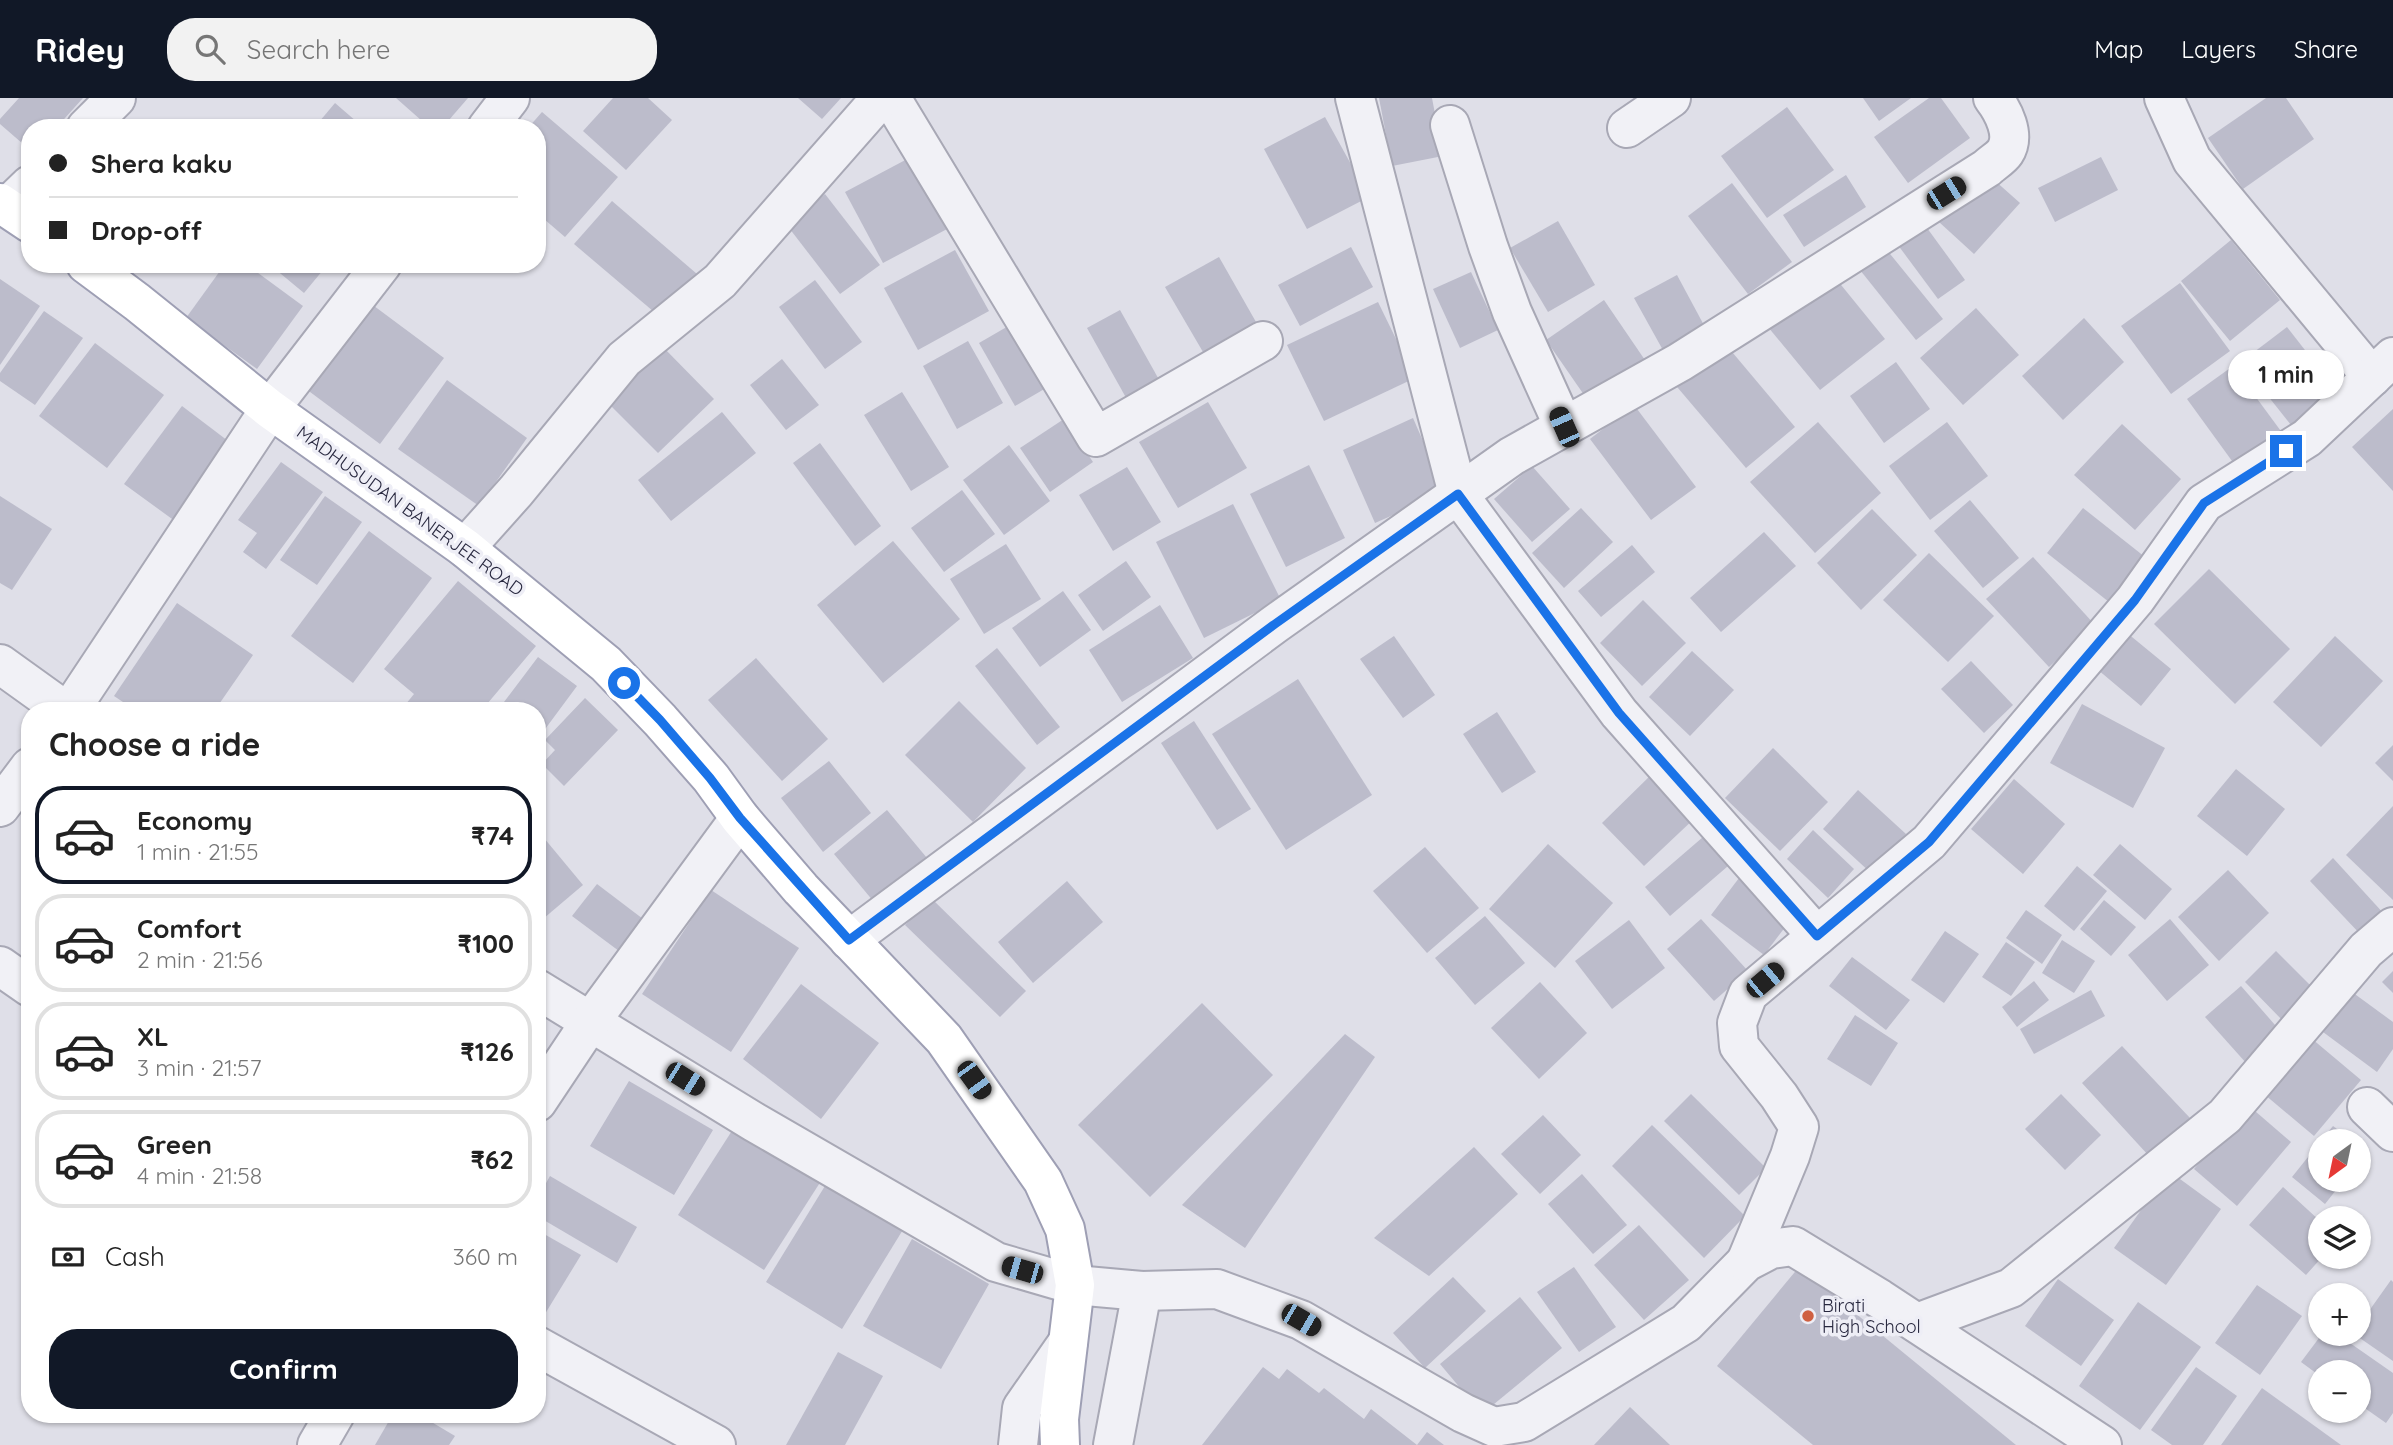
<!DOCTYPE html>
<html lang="en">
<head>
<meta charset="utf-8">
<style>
	body { margin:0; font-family:Quicksand,sans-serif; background:#f2f2f2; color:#222; height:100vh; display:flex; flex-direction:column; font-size:26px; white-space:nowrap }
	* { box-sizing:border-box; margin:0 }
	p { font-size:23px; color:#767676 }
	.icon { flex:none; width:38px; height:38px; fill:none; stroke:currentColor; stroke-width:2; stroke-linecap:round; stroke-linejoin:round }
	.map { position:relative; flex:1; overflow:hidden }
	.details { position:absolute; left:21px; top:604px; width:525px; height:721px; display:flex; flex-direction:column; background:#fff; border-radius:28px; box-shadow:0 2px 5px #0004 }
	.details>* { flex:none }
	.top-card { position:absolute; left:21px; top:21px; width:525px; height:154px; border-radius:28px; box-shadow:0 2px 5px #0004; display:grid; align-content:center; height:154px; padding:0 28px; background:#fff }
	.needle { width:46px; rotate:213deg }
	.buttons { position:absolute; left:2308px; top:1031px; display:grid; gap:14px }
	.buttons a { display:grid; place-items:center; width:63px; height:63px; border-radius:50%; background:#fff; box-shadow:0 2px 5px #0004; font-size:35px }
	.end { position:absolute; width:32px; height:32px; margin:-16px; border:9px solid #1a73e8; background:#fff; box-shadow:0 0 0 4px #fff }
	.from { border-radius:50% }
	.bubble { position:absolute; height:49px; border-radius:24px; background:#fff; box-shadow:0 2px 5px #0004; font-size:23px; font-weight:800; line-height:49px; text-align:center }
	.car { position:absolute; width:21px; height:42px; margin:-21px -10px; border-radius:9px; box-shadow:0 0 5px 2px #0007; background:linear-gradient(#222 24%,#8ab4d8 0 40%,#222 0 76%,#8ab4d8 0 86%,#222 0) }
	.top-card b { display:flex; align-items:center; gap:24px; height:66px; font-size:26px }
	.top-card b+b { border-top:2px solid #e0e0e0 }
	.top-card i { width:18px; height:18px; background:#222 }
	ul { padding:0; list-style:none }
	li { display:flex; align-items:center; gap:21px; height:98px; margin:0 14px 10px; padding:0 14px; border:4px solid #e0e0e0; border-radius:28px }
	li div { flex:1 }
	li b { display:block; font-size:26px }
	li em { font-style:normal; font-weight:800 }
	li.selected { border-color:#111827 }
	li>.icon { width:63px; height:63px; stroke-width:1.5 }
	h2 { padding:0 28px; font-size:32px; line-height:84px }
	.pay { display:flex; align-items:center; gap:18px; height:77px; padding:0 28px; font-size:26px }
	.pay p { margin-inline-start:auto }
	.action { display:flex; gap:14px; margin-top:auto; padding:14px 28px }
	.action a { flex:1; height:80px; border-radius:28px; background:#111827; color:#fff; font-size:28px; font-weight:800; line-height:80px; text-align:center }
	header { display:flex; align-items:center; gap:42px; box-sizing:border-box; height:98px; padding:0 35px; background:#111827; color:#fff }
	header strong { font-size:33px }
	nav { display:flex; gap:38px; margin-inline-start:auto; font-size:24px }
	.search { width:490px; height:63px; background:#f2f2f2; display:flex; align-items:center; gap:18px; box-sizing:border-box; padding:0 24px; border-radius:28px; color:#767676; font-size:26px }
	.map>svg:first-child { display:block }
	.building { fill:#bcbccb }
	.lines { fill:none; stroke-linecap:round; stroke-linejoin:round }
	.minor-casing { stroke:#a8a8b5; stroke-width:42 }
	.major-casing { stroke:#9e9fb4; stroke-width:42 }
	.minor { stroke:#f1f1f6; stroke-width:38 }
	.major { stroke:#fff; stroke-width:38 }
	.route { stroke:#1a73e8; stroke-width:9 }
	.poi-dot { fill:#cf6042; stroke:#eeeef6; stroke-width:2.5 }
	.labels { text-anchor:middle; stroke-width:7; stroke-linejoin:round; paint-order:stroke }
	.street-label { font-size:18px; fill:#28283f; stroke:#eeeef6 }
	.poi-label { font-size:18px; fill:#28283f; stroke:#eeeef6; text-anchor:start }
</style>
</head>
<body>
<header>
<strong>Ridey</strong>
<div class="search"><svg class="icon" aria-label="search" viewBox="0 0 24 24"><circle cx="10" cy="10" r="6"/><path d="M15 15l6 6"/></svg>Search here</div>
<nav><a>Map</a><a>Layers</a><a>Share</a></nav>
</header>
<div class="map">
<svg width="2393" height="1347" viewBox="0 0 2393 1347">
	<rect width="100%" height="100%" fill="#dfdfe8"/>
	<g class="building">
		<path d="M19,0h64l-27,30h-26v22l-30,-26v-5z"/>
		<path d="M396,0h72l-26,30h-12z"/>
		<path d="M613,0h35l24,22 -46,50 -43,-39z"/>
		<path d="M798,0h43l-19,21z"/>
		<path d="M1379,0h53l11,58 -51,10z"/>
		<path d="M1863,0h48l-32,23z"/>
		<path d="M1929,0h12l29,40 -62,45 -34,-46z"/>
		<path d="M2266,0h20l28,41 -71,50 -35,-51z"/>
		<path d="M335,5l29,25h-50z"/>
		<path d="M1787,9l47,63 -67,48 -46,-62z"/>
		<path d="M542,14l76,65 -53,60 -28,-24v-85h-9z"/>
		<path d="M1325,19l44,80 -62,32 -43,-80z"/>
		<path d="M911,59l38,71 -66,35 -38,-71z"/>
		<path d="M2101,59l17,33 -63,32 -17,-34z"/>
		<path d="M1984,73l36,32 -46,51 -35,-32z"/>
		<path d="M1846,77l20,32 -62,40 -21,-32z"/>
		<path d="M1732,85l60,79 -44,32 -60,-78z"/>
		<path d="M825,96l55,71 -40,29 -54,-70z"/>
		<path d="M612,103l85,73 -37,43 -86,-73z"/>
		<path d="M1919,119l46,63 -27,19 -46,-62z"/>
		<path d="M1558,123l37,64 -47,27 -38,-64z"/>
		<path d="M2231,142l49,60 -50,41 -49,-60z"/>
		<path d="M1882,146l61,75 -27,21 -60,-75z"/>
		<path d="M1351,149l22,40 -73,39 -22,-41z"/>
		<path d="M955,152l34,61 -71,39 -34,-62z"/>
		<path d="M1219,159l37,65 -53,30 -38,-65z"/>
		<path d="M225,166h21l57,42 -46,63 -71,-51z"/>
		<path d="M269,166h59l-24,29z"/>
		<path d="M1471,174l27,58 -38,18 -27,-59z"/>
		<path d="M1677,177l29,54 -42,23 -30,-54z"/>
		<path d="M1833,177l52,64 -65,51 -52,-63z"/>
		<path d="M0,181l40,27 -40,59z"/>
		<path d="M815,182l47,62 -37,27 -46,-62z"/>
		<path d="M2180,185l50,68 -59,43 -50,-68z"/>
		<path d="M366,202l78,58 -64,86 -78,-58z"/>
		<path d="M1604,202l45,66 -58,39 -45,-65z"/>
		<path d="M1378,204l37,76 -91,43 -37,-76z"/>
		<path d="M1976,210l43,47 -56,50 -43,-47z"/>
		<path d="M1120,212l42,75 -33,18 -42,-75z"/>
		<path d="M44,213l39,27 -48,67 -35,-24v-8z"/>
		<path d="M2084,220l40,44 -61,58 -41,-44z"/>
		<path d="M1017,223l36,63 -38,22 -36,-63z"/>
		<path d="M2287,229l53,68 -45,35 -54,-68z"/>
		<path d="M1722,242l73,87 -49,41 -74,-87z"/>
		<path d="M968,243l35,62 -46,26 -34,-63z"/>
		<path d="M95,245l69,52 -57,73 -68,-52z"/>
		<path d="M662,248l52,53 -56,54 -52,-52z"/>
		<path d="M782,261l37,46 -33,25 -36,-45z"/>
		<path d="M1896,264l34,47 -46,34 -34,-47z"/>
		<path d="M2233,268l53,72 -46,34 -53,-73z"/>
		<path d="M447,282l80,58 -48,68 -81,-57z"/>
		<path d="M902,294l47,75 -38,24 -47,-76z"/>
		<path d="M1208,304l39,66 -69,40 -39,-66z"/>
		<path d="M1634,307l62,82 -45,33 -61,-81z"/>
		<path d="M182,308l54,41 -57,77 -55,-40z"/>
		<path d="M2393,311v82l-41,-44z"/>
		<path d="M722,314l34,41 -85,68 -33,-41z"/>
		<path d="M1413,320l32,74 -70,31 -32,-73z"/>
		<path d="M1064,321l29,43 -43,30 -30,-44z"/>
		<path d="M1818,324l63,71 -66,60 -65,-71z"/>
		<path d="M1947,324l41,54 -58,44 -41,-54z"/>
		<path d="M2122,326l59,55 -46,51 -61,-55z"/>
		<path d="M820,345l61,83 -26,20 -62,-83z"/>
		<path d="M1009,347l41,56 -46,34 -41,-55z"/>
		<path d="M281,364l42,30 -57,77 -23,-17 14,-19 -19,-13z"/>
		<path d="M1309,367l36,73 -59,29 -36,-73z"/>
		<path d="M1532,368l38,43 -38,33 -38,-43z"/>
		<path d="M1127,369l34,55 -48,29 -34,-56z"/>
		<path d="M962,392l33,44 -51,38 -33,-44z"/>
		<path d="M0,398l52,33 -40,61 -12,-7z"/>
		<path d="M325,398l37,26 -45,63 -37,-25z"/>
		<path d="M1970,402l49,58 -36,30 -49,-57z"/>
		<path d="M1233,406l48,96 -77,38 -48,-96z"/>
		<path d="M1581,410l32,34 -49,46 -32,-35z"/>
		<path d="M2083,410l62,49 -36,45 -62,-49z"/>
		<path d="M1872,411l45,46 -56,55 -44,-47z"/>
		<path d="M369,433l63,47 -79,105 -62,-47z"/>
		<path d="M1764,434l32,34 -75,66 -31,-34z"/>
		<path d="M893,443l67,78 -77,64 -66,-78z"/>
		<path d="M1006,446l35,55 -57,35 -34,-55z"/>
		<path d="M1632,447l23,27 -54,45 -23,-26z"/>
		<path d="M1929,455l65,63 -46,46 -65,-62z"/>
		<path d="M2033,459l62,68 -46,42 -63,-68z"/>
		<path d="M1126,463l25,36 -48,34 -25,-36z"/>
		<path d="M2209,471l81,80 -55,55 -81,-80z"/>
		<path d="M458,483l78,65 -54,64h-81l13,-16 -30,-25z"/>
		<path d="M1063,493l28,39 -51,37 -28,-39z"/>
		<path d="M1643,502l43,43 -44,43 -42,-43z"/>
		<path d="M177,505l76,52 -38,55h-80l-21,-14z"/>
		<path d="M1160,507l33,53 -71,44 -33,-52z"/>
		<path d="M2121,530l50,41 -30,37 -50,-42z"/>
		<path d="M1394,538l41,59 -32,23 -43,-59z"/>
		<path d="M2335,538l48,45 -62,66 -48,-45z"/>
		<path d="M997,550l63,79 -23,18 -62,-79z"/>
		<path d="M1692,553l42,39 -44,46 -41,-39z"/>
		<path d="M538,559l39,29 -40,54v-30h-39z"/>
		<path d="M756,560l72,81 -46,42 -74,-81z"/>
		<path d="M1971,563l42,44 -29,28 -43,-44z"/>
		<path d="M1298,581l74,116 -86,55 -74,-116z"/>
		<path d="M585,600l33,32 -54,56 -22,-22 13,-14 -10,-10z"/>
		<path d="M959,603l67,67 -53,54 -68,-67z"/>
		<path d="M2082,606l83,44 -32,60 -83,-45z"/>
		<path d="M1497,614l39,60 -34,21 -39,-59z"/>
		<path d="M1194,623l57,88 -34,21 -56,-87z"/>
		<path d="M2393,647v36l-18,-18z"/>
		<path d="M1773,650l55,54 -48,49 -55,-53z"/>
		<path d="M829,663l42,52 -48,39 -42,-54z"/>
		<path d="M2236,671l49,40 -38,47 -50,-40z"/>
		<path d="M1653,675l43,44 -52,49 -42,-43z"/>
		<path d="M2014,681l51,45 -42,50 -52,-45z"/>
		<path d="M1858,692l48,44 -35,39 -48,-44z"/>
		<path d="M2393,708v94l-47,-45z"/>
		<path d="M887,712l40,48 -53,44 -40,-48z"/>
		<path d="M1813,732l41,39 -26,29 -41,-39z"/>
		<path d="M1710,733l25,29 -65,56 -25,-29z"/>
		<path d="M544,740l39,47 -46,39v-80z"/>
		<path d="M1548,746l65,59 -58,65 -66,-59z"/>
		<path d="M2120,746l52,45 -27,31 -52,-45z"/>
		<path d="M1425,749l54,61 -52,45 -54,-62z"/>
		<path d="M2333,760l52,57 -23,21 -52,-55z"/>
		<path d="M2077,768l30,25 -33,40 -30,-25z"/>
		<path d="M2228,772l41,43 -50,48 -41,-44z"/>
		<path d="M1739,780l53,40 -28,37 -53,-40z"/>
		<path d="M1067,783l36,41 -70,61 -35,-41z"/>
		<path d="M597,786l50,38 -24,32 -51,-38z"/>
		<path d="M711,792l88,58 -68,104 -89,-58z"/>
		<path d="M931,800l95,93 -26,26 -95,-92z"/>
		<path d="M2104,802l32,27 -25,29 -31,-27z"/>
		<path d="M2026,812l36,25 -20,29 -36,-26z"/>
		<path d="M1485,818l40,47 -50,42 -40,-47z"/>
		<path d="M1701,821l47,52 -34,30 -47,-52z"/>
		<path d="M2170,821l39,46 -42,36 -39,-46z"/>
		<path d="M1629,822l36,48 -53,41 -37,-48z"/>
		<path d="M1945,833l34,23 -35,49 -33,-23z"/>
		<path d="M2062,842l33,21 -21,32 -32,-20z"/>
		<path d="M2006,844l29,20 -24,34 -29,-19z"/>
		<path d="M2276,853l42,42 -32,31 -41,-42z"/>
		<path d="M1852,859l58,43 -24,30 -57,-44z"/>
		<path d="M2393,873v22l-11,-11z"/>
		<path d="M2034,883l15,19 -32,27 -15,-20z"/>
		<path d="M1540,884l47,51 -48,46 -48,-51z"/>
		<path d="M801,886l78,59 -58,76 -78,-60z"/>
		<path d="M2241,888l41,47 -35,31 -42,-47z"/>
		<path d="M2091,892l14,26 -71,38 -14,-25z"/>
		<path d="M2352,894l41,30v27l-16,23 -54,-40z"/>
		<path d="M1202,905l71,72 -123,122 -72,-72z"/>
		<path d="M1855,917l43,28 -27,43 -44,-27z"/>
		<path d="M2305,935l56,47 -47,56 -56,-47z"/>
		<path d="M1345,936l30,23 -130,191 -63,-43z"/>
		<path d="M2122,948l68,72 -41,38 -67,-73z"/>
		<path d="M629,983l84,49 -39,65 -84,-49z"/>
		<path d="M1691,996l75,74 -27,27 -75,-74z"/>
		<path d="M2061,996l40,41 -36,35 -40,-41z"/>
		<path d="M2248,1007l43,37 -54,64 -43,-37z"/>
		<path d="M1543,1017l38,40 -41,39 -39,-40z"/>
		<path d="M1652,1027l93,91 -41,42 -92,-92z"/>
		<path d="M735,1028l86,55 -57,89 -86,-55z"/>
		<path d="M2333,1028l20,15h-32z"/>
		<path d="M2320,1044v38h24l-19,24 -33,-27z"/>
		<path d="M1474,1049l44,47 -89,82 -55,-38z"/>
		<path d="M2169,1073l52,38 -55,76 -52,-37z"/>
		<path d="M1582,1076l45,51 -34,29 -45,-50z"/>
		<path d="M550,1078l87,51 -20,36 -80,-47v-17z"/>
		<path d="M828,1083l76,47 -62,101 -76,-47z"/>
		<path d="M2283,1089l37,34v35h3l-17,19 -57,-50z"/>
		<path d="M1639,1127l50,55 -45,40 -50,-55z"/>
		<path d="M537,1132l44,25 -44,72z"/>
		<path d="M912,1141l77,45 -48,85 -78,-43z"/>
		<path d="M1574,1169l42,60 -37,25 -42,-60z"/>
		<path d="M1799,1169l217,178h-203l-96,-79z"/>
		<path d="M1453,1179l33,34 -61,57 -32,-35z"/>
		<path d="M2058,1181l56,41 -33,46 -56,-40z"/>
		<path d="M2391,1182l2,2v79l-39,-27h5v-9z"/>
		<path d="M2257,1187l45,31 -42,59 -45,-32z"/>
		<path d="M1520,1199l42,51 -80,66 -42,-50z"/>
		<path d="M2138,1204l63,45 -61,83 -61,-44z"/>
		<path d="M2322,1236h15l56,39v40l-7,10 -27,-19v-32h-39v4l-19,-14z"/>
		<path d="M838,1254l45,24 -38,69h-59z"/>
		<path d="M1263,1269l16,12 8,-10 32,24 5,-5 40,31 7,-10 46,36 10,-13 17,13h-242z"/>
		<path d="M2196,1269l41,29 -34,49h-31l-21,-15z"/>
		<path d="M2262,1290l79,57h-120z"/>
		<path d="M1630,1309l40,38h-76z"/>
		<path d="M393,1316h25l37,22 -6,9h-74z"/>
	</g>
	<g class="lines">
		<defs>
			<g id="minor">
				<path d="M891,0l205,339 167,-96"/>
				<path d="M1355,0l103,396 161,219 198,223"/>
				<path d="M2164,0l28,62 180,217"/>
				<path d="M1450,27l38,121 24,66 52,115"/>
				<path d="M86,30l30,-30"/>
				<path d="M487,30l23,-30"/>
				<path d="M1627,30l44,-30"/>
				<path d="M7,109l23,-22"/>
				<path d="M465,450l51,-57 108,-132 96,-78 161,-183"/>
				<path d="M0,566l64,46"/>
				<path d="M70,612l200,-301 112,-145"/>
				<path d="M0,709l30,-40"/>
				<path d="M849,842l426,-316 237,-168 168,-94 307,-194c5,-5 14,-10 18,-16 11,-17 -2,-41 -12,-54"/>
				<path d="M0,868l30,21"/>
				<path d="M537,891l217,133 242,140 79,23 67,6 75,-2 84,31 162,93 31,14 30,-5 162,-99 60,-61 25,-13 22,-3 87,53 222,146"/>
				<path d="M537,1004l54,-81 149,-203"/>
				<path d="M2367,1009l26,25"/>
				<path d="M1746,1164l44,-106 9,-29 -20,-31 -40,-50 -2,-23 11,-29 181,-152 206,-242 69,-97 103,-65 86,-81"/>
				<path d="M1917,1225l94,-35 214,-172 141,-166 27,-23"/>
				<path d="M537,1248l179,99"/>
				<path d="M317,1347l18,-31"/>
				<path d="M1018,1347l4,-37 46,-66"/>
				<path d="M1113,1347l29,-154"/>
			</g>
			<g id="major">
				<path d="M0,105l30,20"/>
				<path d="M86,166l51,38 133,107 195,139 141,116 54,56 51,58 29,40 61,71 143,150 99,142 22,48 10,56 -16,134 1,26"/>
			</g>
		</defs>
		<use href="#minor" class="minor-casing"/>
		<use href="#major" class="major-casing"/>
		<use href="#minor" class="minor"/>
		<use href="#major" class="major"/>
	</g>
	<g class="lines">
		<path class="route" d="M624,585l36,37 50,58 30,40 109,122 426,-316 183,-130 161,219 198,223 112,-94 206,-242 69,-97 82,-52"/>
	</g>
	<circle class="poi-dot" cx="1808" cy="1218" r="7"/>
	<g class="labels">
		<g class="street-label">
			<text transform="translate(410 413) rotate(36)" y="6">MADHUSUDAN BANERJEE ROAD</text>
		</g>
		<g class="poi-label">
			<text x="1822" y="1214">Birati<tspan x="1822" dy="21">High School</tspan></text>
		</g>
	</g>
</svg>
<div class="buttons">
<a><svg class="needle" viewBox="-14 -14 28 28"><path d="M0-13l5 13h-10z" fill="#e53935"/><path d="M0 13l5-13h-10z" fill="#767676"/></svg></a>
<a><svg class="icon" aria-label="layers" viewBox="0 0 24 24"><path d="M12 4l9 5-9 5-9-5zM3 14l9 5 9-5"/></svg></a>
<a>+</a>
<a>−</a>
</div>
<i class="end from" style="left:624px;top:585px"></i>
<i class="end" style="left:2286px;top:353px"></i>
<div class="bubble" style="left:2228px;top:252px;width:116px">1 min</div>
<i class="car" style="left:1946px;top:95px;rotate:58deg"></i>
<i class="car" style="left:1564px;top:329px;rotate:336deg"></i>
<i class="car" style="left:1765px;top:882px;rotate:50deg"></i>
<i class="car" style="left:685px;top:981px;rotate:122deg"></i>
<i class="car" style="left:974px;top:982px;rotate:144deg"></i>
<i class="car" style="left:1022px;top:1172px;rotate:286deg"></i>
<i class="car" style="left:1301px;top:1222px;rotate:120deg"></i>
<div class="top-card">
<b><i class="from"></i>Shera kaku</b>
<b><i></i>Drop-off</b>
</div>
<section class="details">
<h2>Choose a ride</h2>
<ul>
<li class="selected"><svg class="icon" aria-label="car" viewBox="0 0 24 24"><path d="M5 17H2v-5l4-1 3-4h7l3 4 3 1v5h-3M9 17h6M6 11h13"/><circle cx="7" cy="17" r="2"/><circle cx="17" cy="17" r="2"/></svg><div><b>Economy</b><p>1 min · 21:55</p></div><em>₹74</em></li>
<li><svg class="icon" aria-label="car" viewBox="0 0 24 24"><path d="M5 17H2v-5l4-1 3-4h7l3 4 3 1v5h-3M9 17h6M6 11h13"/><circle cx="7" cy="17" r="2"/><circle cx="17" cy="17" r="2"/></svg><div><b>Comfort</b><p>2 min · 21:56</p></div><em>₹100</em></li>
<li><svg class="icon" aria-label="car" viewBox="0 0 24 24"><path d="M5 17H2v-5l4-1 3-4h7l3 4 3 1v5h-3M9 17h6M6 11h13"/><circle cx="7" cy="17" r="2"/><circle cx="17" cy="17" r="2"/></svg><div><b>XL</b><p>3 min · 21:57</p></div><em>₹126</em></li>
<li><svg class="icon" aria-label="car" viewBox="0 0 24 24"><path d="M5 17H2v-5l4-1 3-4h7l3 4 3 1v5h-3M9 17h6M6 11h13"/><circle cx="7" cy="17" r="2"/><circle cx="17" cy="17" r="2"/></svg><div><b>Green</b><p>4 min · 21:58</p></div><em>₹62</em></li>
</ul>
<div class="pay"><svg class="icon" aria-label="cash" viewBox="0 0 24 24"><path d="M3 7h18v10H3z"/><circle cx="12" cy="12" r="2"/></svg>Cash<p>360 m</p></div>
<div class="action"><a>Confirm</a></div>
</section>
</div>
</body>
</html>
